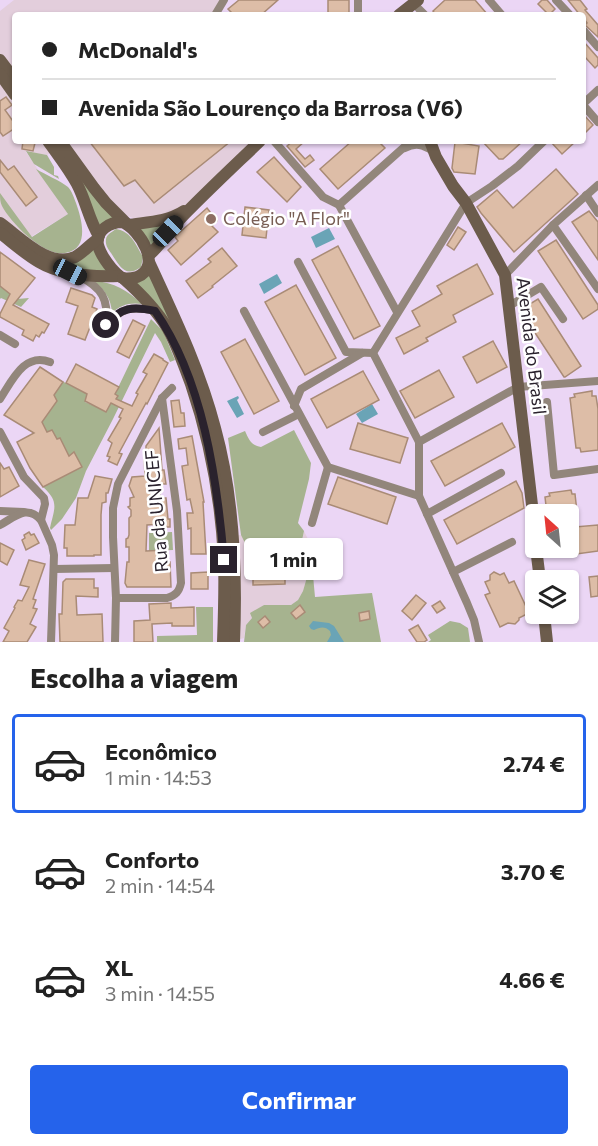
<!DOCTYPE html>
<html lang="pt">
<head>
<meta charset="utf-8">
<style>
	body { margin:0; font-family:Commissioner,sans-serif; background:#f6f6f6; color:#222; height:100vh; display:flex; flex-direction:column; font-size:22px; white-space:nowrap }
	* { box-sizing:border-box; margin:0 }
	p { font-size:20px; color:#767676 }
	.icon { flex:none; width:33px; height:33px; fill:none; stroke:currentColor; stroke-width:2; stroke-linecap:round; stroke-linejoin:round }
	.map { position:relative; height:642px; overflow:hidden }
	.side { display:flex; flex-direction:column; background:#fff; flex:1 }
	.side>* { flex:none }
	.top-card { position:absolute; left:12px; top:12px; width:574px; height:132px; border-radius:6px; box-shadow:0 2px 4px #0004; display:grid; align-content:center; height:132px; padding:0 30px; background:#fff }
	.needle { width:39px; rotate:333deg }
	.buttons { position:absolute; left:525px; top:504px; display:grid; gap:12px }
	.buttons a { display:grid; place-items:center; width:54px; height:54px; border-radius:6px; background:#fff; box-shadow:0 2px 4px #0004; font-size:30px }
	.end { position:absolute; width:27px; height:27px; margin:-14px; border:8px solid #2a222d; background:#fff; box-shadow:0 0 0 3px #fff }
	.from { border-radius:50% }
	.bubble { position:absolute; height:42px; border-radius:6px; background:#fff; box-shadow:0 2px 4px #0004; font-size:20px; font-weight:700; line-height:42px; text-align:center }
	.car { position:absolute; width:18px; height:36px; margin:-18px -9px; border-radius:8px; box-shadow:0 0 4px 2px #0007; background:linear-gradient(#222 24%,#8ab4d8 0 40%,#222 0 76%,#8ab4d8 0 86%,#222 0) }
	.top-card b { display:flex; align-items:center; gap:21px; height:57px; font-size:22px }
	.top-card b+b { border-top:2px solid #e0e0e0 }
	.top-card i { width:15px; height:15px; background:#222 }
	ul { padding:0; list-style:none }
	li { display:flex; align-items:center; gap:18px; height:99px; margin:0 12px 9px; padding:0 18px; border:3px solid transparent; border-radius:6px }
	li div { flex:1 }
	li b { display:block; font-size:22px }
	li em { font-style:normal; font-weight:700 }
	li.selected { border-color:#2563eb }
	li>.icon { width:54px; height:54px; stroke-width:1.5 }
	h2 { padding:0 30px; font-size:27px; line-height:72px }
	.action { display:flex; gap:12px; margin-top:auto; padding:12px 30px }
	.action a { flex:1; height:69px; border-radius:6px; background:#2563eb; color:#fff; font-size:24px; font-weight:700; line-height:69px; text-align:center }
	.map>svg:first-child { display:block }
	.commercial { fill:#e3cedc }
	.green { fill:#a6b38f }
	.water { fill:#6aa4b6 }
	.building { fill:#ddbda7; stroke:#a98b76; stroke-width:1.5 }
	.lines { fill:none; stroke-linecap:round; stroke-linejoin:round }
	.street { stroke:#92867b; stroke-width:8 }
	.secondary { stroke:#6c5c4c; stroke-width:12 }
	.route { stroke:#2a222d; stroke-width:8 }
	.education-dot { fill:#8d6e63; stroke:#fff; stroke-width:2 }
	.labels { text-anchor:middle; stroke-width:5; stroke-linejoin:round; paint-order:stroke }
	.education-label { font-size:18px; fill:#785e54; stroke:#fff; text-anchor:start }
	.street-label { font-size:18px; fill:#2a222d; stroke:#fff }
</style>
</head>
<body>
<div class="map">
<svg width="598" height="642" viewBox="0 0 598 642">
	<rect width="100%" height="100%" fill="#ebd6f5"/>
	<g class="commercial">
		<path d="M14,0h205l3,3 -7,12h-200v65l-15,-20v-49z"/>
		<path d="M0,74l15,21v46h33l6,8 -7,6 -21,-3 42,62 -44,27 -24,-18z"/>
		<path d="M60,141h200l-82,74 -40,5 -18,-7z"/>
		<path d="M304,531l6,12 -4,11 1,23 -4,14 -5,9 -7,5h-27l-13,9 1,4 -6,7 -2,13 -10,3 -1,-105 8,-1 7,5h24l9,6 20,-1z"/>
	</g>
	<g class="green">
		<path d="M55,141l59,77 -15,10z"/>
		<path d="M26,151l21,4 7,12v8l4,1 1,3 -25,-15z"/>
		<path d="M36,169c10,6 23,11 32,18 4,4 6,11 8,16 6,17 14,46 -11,50 -21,4 -54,-30 -63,-47 -2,-4 -2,-8 -2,-13l32,44 36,-23z"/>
		<path d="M174,219l-22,27 -14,-20z"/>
		<path d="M116,229c15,2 20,16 27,28l-2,10c-16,12 -22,-2 -30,-14 -3,-4 -6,-8 -5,-14 1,-5 6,-7 10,-10z"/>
		<path d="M94,245l15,27 -11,1 -44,-9z"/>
		<path d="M150,275c27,57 53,114 66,175 14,64 15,128 14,192h-3c3,-96 -4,-189 -40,-279 -12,-30 -26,-60 -53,-79z"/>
		<path d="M94,281c20,1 34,10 48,23 -12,-2 -22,1 -30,9 -1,-14 -7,-23 -18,-32z"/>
		<path d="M0,286l17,13 12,-1 -8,9 -20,-9 -1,1z"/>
		<path d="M151,319l12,12 12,29 -5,2 -9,-20 -6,-9 -42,86 -27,52 -10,27 -14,21 -11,11 -1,-2c4,-19 10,-26 -7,-41l38,-20 -7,-14 -7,4 -7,-19 -3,1 -5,-9c-8,4 -16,4 -24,0l12,-6 17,-23 -3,-6 4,-6 -2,-2 2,-8 29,15 -2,8 21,9 5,-8 3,1 4,-8 -3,-2z"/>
		<path d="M294,430l17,33 -2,16 -11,44 6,8 -3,14 -20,1 -9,-5 -24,-1 1,8 -4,-5 -4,-8 -13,-97 17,-7c4,9 6,14 16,16z"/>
		<path d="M172,532l1,18 -24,1v-18z"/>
		<path d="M310,543l5,54 57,-4 9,49h-137l2,-17 6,-7 -2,-5 14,-8h27l7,-5 5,-9 4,-14 -1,-23z"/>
		<path d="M196,607h17v35h-56v-6l40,-1z"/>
		<path d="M450,621l10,2 8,5 2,14h-42l3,-2 -3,-5z"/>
	</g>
	<g class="water">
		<path d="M329,228l6,11 -19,9 -5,-11z"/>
		<path d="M277,274l5,9 -18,11 -5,-10z"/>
		<path d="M238,396l1,2 -2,2 7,14 -7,4 -10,-17z"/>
		<path d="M372,404l6,10 -16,9 -6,-9z"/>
		<path d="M313,621l16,2 5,3 10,16h-17l4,-7 -1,-4c-5,-5 -10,-4 -16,-1l-3,-1 -2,-3z"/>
	</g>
	<g class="building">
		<path d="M239,0h39l-17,15h-27l-6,-6z"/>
		<rect x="328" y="0" width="21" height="15"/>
		<path d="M445,0h30l13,15h-52l-3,-4z"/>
		<path d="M542,0h5l8,9 -6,6 -11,-11z"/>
		<path d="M568,0h12l7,9 -2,1 13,15v12l-13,-12 2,-2 -3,-4v-4h-4z"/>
		<path d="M584,42l14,16v7l-3,3 -11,-12z"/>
		<path d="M6,97l6,8 -7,5 10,14v4l-12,8 -3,-4v-31z"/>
		<path d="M584,115l9,10 -9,9z"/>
		<path d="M23,141l12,2 -2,8 -11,-2z"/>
		<path d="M89,141h142l-77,62 -19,-23 -11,6z"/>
		<path d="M293,141h12l-9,8 9,10 5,-4 4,5 -9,7 -18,-21z"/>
		<path d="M352,141h26l7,7 -47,41 -18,-20z"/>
		<path d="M482,141h41l-20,18h-4z"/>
		<path d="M550,141h26l-14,13z"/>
		<path d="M455,142l24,4 -4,28 -21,-2 -2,-4z"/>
		<path d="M274,157l27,30 -14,15 -30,-30z"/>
		<path d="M0,160l8,10 6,-4 23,31 -11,9 -26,-34z"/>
		<path d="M556,169l22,25 -64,58 -33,-39 -4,-6 20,-17 16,18z"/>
		<path d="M245,207l24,3 -3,28 -24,-3z"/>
		<path d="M207,208l10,13 -5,5 6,6 -37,33 -13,-15 10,-9 -3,-4 4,-4z"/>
		<path d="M589,211l9,11v38l-26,-38z"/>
		<path d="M458,227l8,5 -12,18 -7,-5z"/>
		<path d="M556,240l42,65v4l-15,10 -45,-68z"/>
		<path d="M338,246l42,80 -26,13 -42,-79z"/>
		<path d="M222,248l15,18 -25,20 1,1 -15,11 -12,-17 25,-19 -3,-3z"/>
		<path d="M0,252l35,26 -22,27 36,19 -5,9 -2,-1 -3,5 -3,-2 -3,6 -11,-6 2,-5 -24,-13v-3l10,-20 -10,-8z"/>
		<path d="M477,264l16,30 -40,21 3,7 -30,16 2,3 -24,13 -8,-16 24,-12 -8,-15 30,-17 -5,-8z"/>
		<path d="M296,285l40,73 -31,17 -40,-73z"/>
		<path d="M71,288l21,7 3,3 -3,9 5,2 -12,31 -17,-6 10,-28 -12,-4z"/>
		<path d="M538,299l43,67 -16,11h-1l-44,-67z"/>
		<path d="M133,320l12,6 -16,32 -12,-6z"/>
		<path d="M245,339l34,62 -25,13 -33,-62z"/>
		<path d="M493,341l14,26 -30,16 -14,-26z"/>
		<path d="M154,354l9,5v1l5,3 -21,41 -1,-1 -27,50 3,1 -5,11 -9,-4 2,-4 -3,-1 5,-13 -4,-3 13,-22 -2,-1 4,-8 -12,-6 -5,9 -21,-11 2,-7 -21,-11 10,-19 43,23 -4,7 3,2 -2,3 16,7 6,-12 -2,-1 11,-19 -4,-2z"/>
		<path d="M40,367l23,15 -9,13 3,6 -15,21 5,10 5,-2 5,9 3,-1 9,18 5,-4 8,15 -39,20 -13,-19 -13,-26 17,-9 -30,-18z"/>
		<path d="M439,370l15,27 -39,21 -15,-27z"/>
		<path d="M363,371l16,29 -52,28 -16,-29z"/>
		<path d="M592,391v5h4l2,13v41l-17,2 -1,-4h-4l-6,-50 5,-1 -1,-3z"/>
		<path d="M179,400l2,13h3l1,13 -11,1 -3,-26z"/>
		<path d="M358,423l50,15 -8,25 -50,-14z"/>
		<path d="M502,423l13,24 -70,39 -14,-25z"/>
		<path d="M159,428l3,42h2l2,14h-7l1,14h6l2,21h2v8h-9v-3l-14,1 -1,26 22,-1v12h2l1,25h-44l-2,-4 2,-21h2v-15h-3v-8l2,-1 1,-3v-17l2,-2v-6l-3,-3 2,-1v-8l4,-1 -5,-11 3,-9 13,-1 -1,-19h2v-11z"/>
		<path d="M192,436l12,66h-1l3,52h-15v-26l-3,1 -1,-16h6l-3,-14 -3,1 -5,-34 6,-1 -2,-17 -7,1 -1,-10z"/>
		<path d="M0,463l4,6 5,-2 10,19 -19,11z"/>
		<path d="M95,476l17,3 -4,14h-2v9l-4,1 -1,12v40h-7v1h-27v-8h-3l1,-23h10l3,-27h10z"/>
		<path d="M338,477l58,20 -9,27 -59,-20z"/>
		<path d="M516,481l6,12 2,15 -67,36 -13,-24z"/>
		<path d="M571,490l1,4h3l2,18h-4l2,15 23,-2v26l-36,5 -1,-8h7v-34h-21l-2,-17 5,-1 -1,-3z"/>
		<path d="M29,532l2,3 3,-1 5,9 -13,7 -4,-10 3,-2 -1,-3z"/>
		<path d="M0,543l14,7 -7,15 -7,-4z"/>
		<path d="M29,560l16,4 -12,35 3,1 -3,8 4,1 -7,15 6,3 -9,15h-24l6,-11 -5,-3 11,-20 -1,-1 4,-7 4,1 7,-14 -9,-2z"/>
		<path d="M264,562h11l1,10 9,1v11l-32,1v-12h12z"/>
		<path d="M299,564l1,14h-7l-1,-13z"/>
		<path d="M208,572v17h-17v-16z"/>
		<path d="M494,572l6,3 4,-2 5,10 5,-2 15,32 -10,5v2l-4,4 -7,-1 -8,4 -15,-32 5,-2 -5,-11 5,-2v-5z"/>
		<path d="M598,576v20l-7,1 -2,-20z"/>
		<path d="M66,579h28v9h4v9l-22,-1 1,19 25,-1 1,28h-43l-1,-28h3l1,-32z"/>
		<path d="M416,595l10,8 -14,17 -10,-9z"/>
		<path d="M440,601l5,7 -8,5 -5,-7z"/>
		<path d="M171,603v5l23,-1v19h-22v-3l-20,1 1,18h-19v-21l16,-1 -1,-16z"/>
		<path d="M300,605l5,7 -9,7 -5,-6z"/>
		<path d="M369,611l1,8 -10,2 -1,-8z"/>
		<path d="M265,616l5,6 -7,6 -5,-6z"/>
		<path d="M418,625l9,15 -3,2h-7l-8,-12z"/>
	</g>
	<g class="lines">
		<g class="street">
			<path d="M489,0l13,15"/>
			<path d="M556,0l14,15"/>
			<path d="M419,9l6,6"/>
			<path d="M215,15l9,-15"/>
			<path d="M358,15v-15"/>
			<path d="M584,31l14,16"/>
			<path d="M584,103l14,-13"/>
			<path d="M584,106l14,16"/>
			<path d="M274,141l49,56 16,8 58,107"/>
			<path d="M405,148c11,-6 18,-3 28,3"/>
			<path d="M586,195l12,18"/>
			<path d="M339,205l72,-64"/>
			<path d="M553,225l45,64"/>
			<path d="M298,262l48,90 27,1 93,-150 26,-17 26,-20 26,-25"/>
			<path d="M505,275l48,-50 45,-40"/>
			<path d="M79,276c23,12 30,23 27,49"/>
			<path d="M509,306l32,-19 22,32"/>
			<path d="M244,311l84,156 91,29"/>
			<path d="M107,325c14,-18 26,-19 48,-14"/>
			<path d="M0,335l15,9"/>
			<path d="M373,353l46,89v54l48,107 7,17 5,22"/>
			<path d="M0,399c12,-18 24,-47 50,-37"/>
			<path d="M547,402l7,73 44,-6"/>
			<path d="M294,406l7,-17 61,-36"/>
			<path d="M0,432l24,45 20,21 1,6 -4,16 11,25 2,10 -3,87"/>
			<path d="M263,432l36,-18"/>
			<path d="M419,442l99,-55 80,-6"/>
			<path d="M0,511l24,1"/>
			<path d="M427,514l74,-41"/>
			<path d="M312,523l16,-56"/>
			<path d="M0,525c15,-8 27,-21 41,-5"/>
			<path d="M54,569l60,-1"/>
			<path d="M453,572l59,-30"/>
			<path d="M116,598h51c9,-3 12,-6 14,-15l-4,-72 -15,-113"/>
			<path d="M115,642l1,-44 -3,-61v-29l5,-24 44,-86 10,-10"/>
		</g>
		<g class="secondary">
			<path d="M399,15l19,-15"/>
			<path d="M0,60l15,20"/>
			<path d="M0,74l15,21"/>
			<path d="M48,141c10,14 21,28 29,43 9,17 12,36 22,52"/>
			<path d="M60,141l34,47 12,15 21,21"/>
			<path d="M430,141l6,16 17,29 13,17 39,72 31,264"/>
			<path d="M122,222c18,7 41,45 15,55 -4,1 -10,2 -14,1 -4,-1 -8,-6 -11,-9 -5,-6 -12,-16 -14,-24 -3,-15 13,-23 24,-23z"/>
			<path d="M0,223c20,14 49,46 75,34 9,-5 15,-13 23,-18"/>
			<path d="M128,225c19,-3 39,-3 56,-14"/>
			<path d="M0,233c13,10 25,21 39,29 22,13 55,15 80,14"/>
			<path d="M149,255c12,-10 20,-24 30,-35 26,-27 54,-53 81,-79"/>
			<path d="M149,262c25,54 51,108 66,166 19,69 22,143 19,214"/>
			<path d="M123,278c17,15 33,31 45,51 10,18 16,37 23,55 19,56 30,116 33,175 1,28 0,56 -1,83"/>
			<path d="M536,548l4,32"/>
			<path d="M544,614l3,28"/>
		</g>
	</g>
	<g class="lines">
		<path class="route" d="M106,325c15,-18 27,-19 49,-14 48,68 62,168 69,249"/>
	</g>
	<circle class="education-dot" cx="211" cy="219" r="6"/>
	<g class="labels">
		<g class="education-label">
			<text x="223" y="225">Colégio "A Flor"</text>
		</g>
		<g class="street-label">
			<text transform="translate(531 346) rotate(83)" y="6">Avenida do Brasil</text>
			<text transform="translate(157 511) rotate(-95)" y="6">Rua da UNICEF</text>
		</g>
	</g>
</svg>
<div class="buttons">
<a><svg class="needle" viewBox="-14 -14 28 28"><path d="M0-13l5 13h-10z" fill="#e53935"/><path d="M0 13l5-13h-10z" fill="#767676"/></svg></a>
<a><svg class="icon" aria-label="layers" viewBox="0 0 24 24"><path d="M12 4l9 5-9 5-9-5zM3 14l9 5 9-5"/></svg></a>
</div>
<i class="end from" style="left:106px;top:325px"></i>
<i class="end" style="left:224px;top:560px"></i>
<div class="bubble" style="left:244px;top:538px;width:99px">1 min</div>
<i class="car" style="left:168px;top:231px;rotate:44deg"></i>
<i class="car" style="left:70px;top:272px;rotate:117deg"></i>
<div class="top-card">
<b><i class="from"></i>McDonald's</b>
<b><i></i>Avenida São Lourenço da Barrosa (V6)</b>
</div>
</div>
<section class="side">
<h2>Escolha a viagem</h2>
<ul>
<li class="selected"><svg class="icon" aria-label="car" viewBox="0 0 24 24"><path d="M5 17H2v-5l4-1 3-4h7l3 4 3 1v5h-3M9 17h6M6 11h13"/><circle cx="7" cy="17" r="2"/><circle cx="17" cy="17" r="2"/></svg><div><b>Econômico</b><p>1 min · 14:53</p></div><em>2.74 €</em></li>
<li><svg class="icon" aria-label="car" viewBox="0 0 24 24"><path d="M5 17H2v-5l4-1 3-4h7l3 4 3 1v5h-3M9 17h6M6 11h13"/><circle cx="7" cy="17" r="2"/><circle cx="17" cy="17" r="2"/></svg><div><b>Conforto</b><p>2 min · 14:54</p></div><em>3.70 €</em></li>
<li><svg class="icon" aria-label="car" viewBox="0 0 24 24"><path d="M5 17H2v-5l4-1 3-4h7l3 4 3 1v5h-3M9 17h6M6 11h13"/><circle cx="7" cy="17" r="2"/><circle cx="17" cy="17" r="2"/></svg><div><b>XL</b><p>3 min · 14:55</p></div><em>4.66 €</em></li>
</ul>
<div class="action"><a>Confirmar</a></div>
</section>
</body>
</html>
